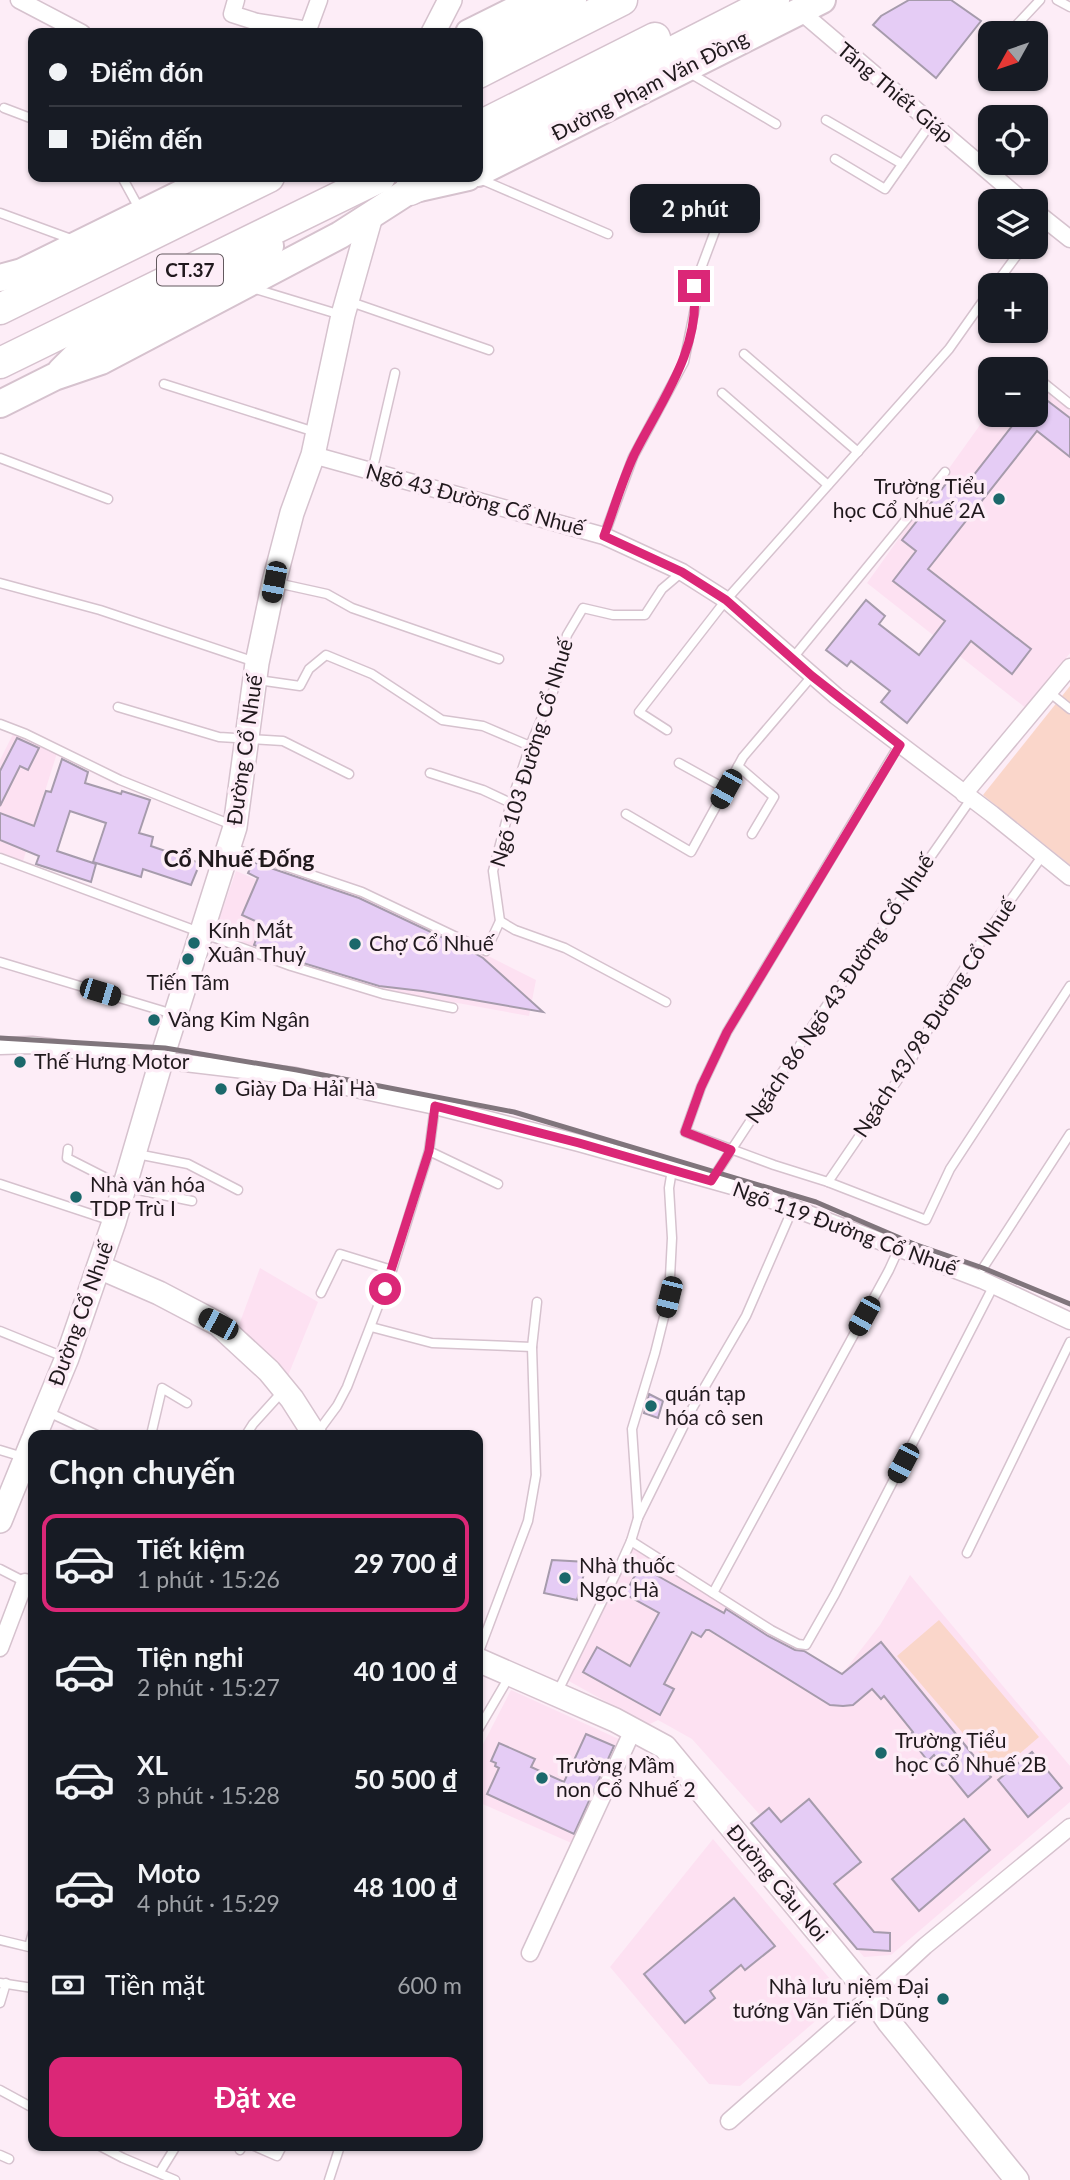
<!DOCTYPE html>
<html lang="vi">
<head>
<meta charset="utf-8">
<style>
	body { margin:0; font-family:Lato,sans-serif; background:#242831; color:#f1f3f6; height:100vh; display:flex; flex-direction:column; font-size:26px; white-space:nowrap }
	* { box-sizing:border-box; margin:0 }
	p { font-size:23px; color:#9ea1a6 }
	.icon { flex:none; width:38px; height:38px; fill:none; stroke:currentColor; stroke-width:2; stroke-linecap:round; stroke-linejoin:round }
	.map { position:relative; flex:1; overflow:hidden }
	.sheet { position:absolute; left:28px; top:1430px; width:455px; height:721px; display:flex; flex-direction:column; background:#171b24; border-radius:14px; box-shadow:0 2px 5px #0004 }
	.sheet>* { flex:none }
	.guide { position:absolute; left:28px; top:28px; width:455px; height:154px; border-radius:14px; box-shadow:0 2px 5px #0004; display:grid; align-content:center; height:154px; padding:0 21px; background:#171b24 }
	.needle { width:46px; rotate:230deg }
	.controls { position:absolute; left:978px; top:21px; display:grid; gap:14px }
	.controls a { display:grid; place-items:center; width:70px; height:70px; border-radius:14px; background:#171b24; box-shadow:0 2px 5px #0004; font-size:35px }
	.end { position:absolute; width:32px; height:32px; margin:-16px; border:9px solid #db2777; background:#fff; box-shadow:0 0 0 4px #fff }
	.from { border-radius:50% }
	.bubble { position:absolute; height:49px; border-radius:14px; background:#171b24; box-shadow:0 2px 5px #0004; font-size:23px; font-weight:700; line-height:49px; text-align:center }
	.car { position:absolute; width:21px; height:42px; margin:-21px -10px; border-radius:9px; box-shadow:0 0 5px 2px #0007; background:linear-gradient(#222 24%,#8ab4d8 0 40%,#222 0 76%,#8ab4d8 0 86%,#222 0) }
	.guide b { display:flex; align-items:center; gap:24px; height:66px; font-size:26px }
	.guide b+b { border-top:2px solid #363941 }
	.guide i { width:18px; height:18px; background:#f1f3f6 }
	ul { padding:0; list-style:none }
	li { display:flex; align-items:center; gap:21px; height:98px; margin:0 14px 10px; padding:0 7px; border:4px solid transparent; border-radius:14px }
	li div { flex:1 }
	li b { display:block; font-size:26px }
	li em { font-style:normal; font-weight:700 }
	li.on { border-color:#db2777 }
	li>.icon { width:63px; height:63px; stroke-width:1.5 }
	h2 { padding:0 21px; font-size:32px; line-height:84px }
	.pay { display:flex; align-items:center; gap:18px; height:77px; padding:0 21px; font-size:26px }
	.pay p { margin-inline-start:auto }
	.button { display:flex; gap:14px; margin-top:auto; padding:14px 21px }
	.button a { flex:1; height:80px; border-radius:14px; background:#db2777; color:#fff; font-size:28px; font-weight:700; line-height:80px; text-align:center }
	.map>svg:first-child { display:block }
	.built { fill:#fde1f2 }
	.grass { fill:#fad6ca }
	.building { fill:#e5ccf5; stroke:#a69bac; stroke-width:2 }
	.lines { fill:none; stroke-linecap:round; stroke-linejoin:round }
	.lane-casing { stroke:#d6c2ce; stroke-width:11 }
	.street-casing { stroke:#d6c2ce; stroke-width:19 }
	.secondary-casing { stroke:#d6c2ce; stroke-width:26 }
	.primary-casing { stroke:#d6c2ce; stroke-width:30 }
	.highway-casing { stroke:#d6c2ce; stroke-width:33 }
	.lane { stroke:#fff; stroke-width:8 }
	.street { stroke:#fff; stroke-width:16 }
	.secondary { stroke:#fff; stroke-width:23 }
	.primary { stroke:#fff; stroke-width:26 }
	.highway { stroke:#fff; stroke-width:30 }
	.rail { stroke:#80757c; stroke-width:5 }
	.route { stroke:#db2777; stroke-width:9 }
	.poi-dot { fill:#1b686b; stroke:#fdedf7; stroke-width:2.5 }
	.labels { text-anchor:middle; stroke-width:7; stroke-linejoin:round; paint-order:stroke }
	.shield { fill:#fdedf7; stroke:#62595e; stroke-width:2 }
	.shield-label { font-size:19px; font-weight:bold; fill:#20191d }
	.street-label { font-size:21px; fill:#20191d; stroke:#fdedf7 }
	.poi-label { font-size:21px; fill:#20191d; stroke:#fdedf7; text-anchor:start }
	.neighbourhood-label { font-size:23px; font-weight:bold; fill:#20191d; stroke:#fdedf7 }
</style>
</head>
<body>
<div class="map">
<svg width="1070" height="2180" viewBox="0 0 1070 2180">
	<rect width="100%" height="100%" fill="#fdedf7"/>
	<g class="built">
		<path d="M1036,382l34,28v243l-43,56 -160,-126 123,-172v4h46z"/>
		<path d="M14,732l43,21 -34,108 -23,-9v-92z"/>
		<path d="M236,871l54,22 10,-21 93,36 143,72 -7,36 -165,-30 -46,-13 -103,-42z"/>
		<path d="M260,1268l58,34 -33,81 -49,-50z"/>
		<path d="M631,1546l211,128 38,-49 30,-50 160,191v36l-179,153 -27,2 -113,-134 9,-8 -68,-76 -34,-19 -10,5 -81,-45z"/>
		<path d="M511,1690l112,51 -47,104 -98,-43v-48z"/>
		<path d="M713,1839l117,140 -4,33 -86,74 -31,-2 -99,-117z"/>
	</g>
	<g class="grass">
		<path d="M1070,686v179l-87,-70z"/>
		<path d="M939,1620l100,117 -42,36 -100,-117z"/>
	</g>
	<g class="building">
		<path d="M909,0h42l30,21 -45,57 -63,-53 8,-9z"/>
		<path d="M1036,392l34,26v39l-33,-26 -109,138 103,80 -19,25 -41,-33 -64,82 -26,-21 9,-11 -39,-30 -4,5 -21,-16 40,-50 19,16 -6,8 40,31 26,-34 -52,-40 23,-30 -14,-11 47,-60 13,10 57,-73 -3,-2h20z"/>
		<path d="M17,738l22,10 -11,22 -8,-4 -20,40v-35z"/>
		<path d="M62,759l26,13 -3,11 36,11 1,-3 28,9 -11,33 14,4 -2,9 49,17 -9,22 -48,-16 -2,8 -48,-15 13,-39 -36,-12 -13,40 39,13 -5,18 -55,-18 3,-8 -39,-16v-27l34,13 12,-35 5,1z"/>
		<path d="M253,862l106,36 110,52 14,8 60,54 -121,-21 -43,-5 -86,-26 -39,-15 8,-21 -20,-9 16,-37 -10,-5z"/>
		<path d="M649,1394l14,7 -5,17 -14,-5z"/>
		<path d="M552,1560l35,2 -10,38 -33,-7z"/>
		<path d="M640,1566l84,47 2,-4 42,27 27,14 9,1 38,23 39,-32 110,135 -23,20 -34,-42 -6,6 -20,-25 5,-4 -29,-36 -3,3 -9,-10 -19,16 -10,1 -13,-1 -121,-75h-3l-5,7 -9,-5 -28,52 10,5 -14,26 -77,-43 14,-25 33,19 29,-53 -34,-19z"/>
		<path d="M586,1734l28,12 -40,88 -87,-40 12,-26 -4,-2 1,-3 -5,-2 8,-18 36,16 -4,8 33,15z"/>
		<path d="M1032,1752l30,36 -34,29 -30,-37z"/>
		<path d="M809,1799l52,63 -27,22 40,48 16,1v18l-33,-2 -106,-126 18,-15 12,14z"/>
		<path d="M964,1819l26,31 -71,61 -27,-32z"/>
		<path d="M734,1898l41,48 -30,24 -4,-5 -31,26 5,7 -30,25 -41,-49z"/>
	</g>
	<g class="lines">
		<defs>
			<g id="lane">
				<path d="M1057,0l13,7"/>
				<path d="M1009,33l31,-33"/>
				<path d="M688,72l88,52"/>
				<path d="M4,108l29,11"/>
				<path d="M826,120l76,44"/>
				<path d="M835,159l50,30 46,-66"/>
				<path d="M122,177l18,33"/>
				<path d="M480,179l128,55"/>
				<path d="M0,213l71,26"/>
				<path d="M995,285l28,-38"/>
				<path d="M252,288l89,27"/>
				<path d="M348,301l141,49"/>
				<path d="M744,354l114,98"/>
				<path d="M1044,383l26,21"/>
				<path d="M164,384l151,48"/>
				<path d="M722,393l106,92"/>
				<path d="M0,458l108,41"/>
				<path d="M372,472l23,-99"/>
				<path d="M604,536l29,-79 51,-95 12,-59 -2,-16 24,-64"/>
				<path d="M0,583l100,27 155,52"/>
				<path d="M277,583l50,11 25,14 147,51"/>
				<path d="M792,659l153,-187"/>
				<path d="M258,680l42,6 9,-17 17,-14 46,19 70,46 41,6 47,20"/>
				<path d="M1049,692l21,17"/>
				<path d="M118,707l101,30 64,4 66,33"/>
				<path d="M0,724l26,10 94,46 112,45"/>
				<path d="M667,730l-28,-18 87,-112 223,-251 41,-58"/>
				<path d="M899,745l-172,287 -26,55 -16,45 89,33 54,17 98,38 24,-51 120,-183"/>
				<path d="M679,763l47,26"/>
				<path d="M738,766l36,31 -22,37"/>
				<path d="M430,773l53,17 28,13"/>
				<path d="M626,814l65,38 52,-95 69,-81"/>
				<path d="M232,848l130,44 124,59 14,-30 -7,-50 18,-68 19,-57 24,-57 13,-54 16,-27 30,7h32l17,-26 20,-17"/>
				<path d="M0,858l291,108 92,28 70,14"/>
				<path d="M500,921l15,9 50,18 101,54"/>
				<path d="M0,962l173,52"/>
				<path d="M68,1149l-1,9 57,29 68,14"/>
				<path d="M429,1151l69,33"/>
				<path d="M137,1154l51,10 50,26"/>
				<path d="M711,1181l102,-156 158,-226"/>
				<path d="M828,1182l82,-120 37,-66 39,-62 57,-79"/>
				<path d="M0,1184l112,37"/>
				<path d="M983,1268l87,-134"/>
				<path d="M321,1293l19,-39 52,16"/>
				<path d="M371,1327l61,16 100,4"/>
				<path d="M0,1331l64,26"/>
				<path d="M48,1412l49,23"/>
				<path d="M317,1433l20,-27 10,-19 45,-117 37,-119 6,-45"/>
				<path d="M151,1435l11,-47 25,15"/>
				<path d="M246,1435l7,-11 29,-32"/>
				<path d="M0,1450l23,7"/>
				<path d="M638,1518l-6,-89 23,-76 14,-56 3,-59 -3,-50 3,-18"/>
				<path d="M631,1541l140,89 27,14 8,1 29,-51 159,-309"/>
				<path d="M967,1553l103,-211"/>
				<path d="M0,1569l33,17"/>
				<path d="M713,1593l176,-323 10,-22"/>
				<path d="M478,1654l50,-133 8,-46 -4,-128 5,-45"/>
				<path d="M557,1693l65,-132 9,-20 7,-23 55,-111 53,-91 47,-108"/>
				<path d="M478,1730l31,-53"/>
				<path d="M0,1940l29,7 4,-15"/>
				<path d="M0,1983l33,5"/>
				<path d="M0,2003l6,-20"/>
				<path d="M0,2090l33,18"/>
				<path d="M100,2146l23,12 52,22"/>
				<path d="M254,2146l23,10 5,-10"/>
				<path d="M240,2150l2,-4"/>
				<path d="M0,2155l9,4"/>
				<path d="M160,2172l16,-26"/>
				<path d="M329,2180l11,-34"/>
			</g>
			<g id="street">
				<path d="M19,0l63,33"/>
				<path d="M236,0l-4,14 25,8 51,8 11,-30"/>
				<path d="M800,11l223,190"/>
				<path d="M1036,212l34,27"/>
				<path d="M313,455l291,81 78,36 44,28 110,96 156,118 78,63"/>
				<path d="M964,794l106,-127"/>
				<path d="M0,1046l32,-1 263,31 140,30 144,37 164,46 239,91 88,41"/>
				<path d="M0,1648l25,-66"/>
				<path d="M530,1953l103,-223"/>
				<path d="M729,2121l142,-125 54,-50 145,-119"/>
			</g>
			<g id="secondary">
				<path d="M433,33l17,-33"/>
				<path d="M99,1267l60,26 59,31 51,47 23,28 23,36"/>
				<path d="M35,1435l32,-77 47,-136 51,-174 70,-221 22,-164 17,-81 18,-69 21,-58 30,-140 28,-99"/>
				<path d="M0,1521l33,-81"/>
				<path d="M478,1660l137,60 50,27 206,249 18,26 128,158"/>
			</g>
			<g id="primary">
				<path d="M469,33l66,-33"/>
				<path d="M478,173l344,-173"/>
				<path d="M0,278l22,-6 193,-95"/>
				<path d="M61,371l28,-28 181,-97"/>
				<path d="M0,404l54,-27 47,-16 239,-126 70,-45 58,-13"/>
			</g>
			<g id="highway">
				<path d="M478,47l93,-47"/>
				<path d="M478,73l144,-73"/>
				<path d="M478,127l177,-89"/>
				<path d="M478,156l153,-83 143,-73"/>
				<path d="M410,190l27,-13"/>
				<path d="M0,309l269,-132"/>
				<path d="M0,363l380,-186"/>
			</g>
		</defs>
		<use href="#lane" class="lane-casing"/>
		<use href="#street" class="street-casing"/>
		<use href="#secondary" class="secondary-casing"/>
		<use href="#primary" class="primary-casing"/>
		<use href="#highway" class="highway-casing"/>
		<use href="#lane" class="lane"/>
		<use href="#street" class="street"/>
		<use href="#secondary" class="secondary"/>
		<use href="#primary" class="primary"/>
		<use href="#highway" class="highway"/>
		<path class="rail" d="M0,1038l165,10 132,22 217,42 302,90 98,42 69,24 87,36"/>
	</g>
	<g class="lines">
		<path class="route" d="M385,1289l44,-138 6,-45 144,37 132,38 20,-31 -46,-18 16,-45 26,-55 173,-287 -88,-69 -86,-76 -44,-28 -78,-36c10,-27 18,-55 30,-81 27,-54 67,-105 60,-169"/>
	</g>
	<g class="poi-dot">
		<circle cx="999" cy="499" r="7"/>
		<circle cx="194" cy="943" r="7"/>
		<circle cx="355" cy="944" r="7"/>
		<circle cx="188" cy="959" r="7"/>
		<circle cx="154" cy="1020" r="7"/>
		<circle cx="20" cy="1062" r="7"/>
		<circle cx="221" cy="1089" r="7"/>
		<circle cx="76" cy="1197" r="7"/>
		<circle cx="651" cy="1406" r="7"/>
		<circle cx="565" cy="1578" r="7"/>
		<circle cx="881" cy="1753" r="7"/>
		<circle cx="542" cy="1778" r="7"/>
		<circle cx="943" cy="1999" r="7"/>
	</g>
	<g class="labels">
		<rect class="shield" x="157" y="254.5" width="66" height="31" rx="5"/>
		<g class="shield-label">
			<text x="190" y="277">CT.37</text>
		</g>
		<g class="street-label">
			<text transform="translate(650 86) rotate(-27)" y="7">Đường Phạm Văn Đồng</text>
			<text transform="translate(895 93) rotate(40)" y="7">Tăng Thiết Giáp</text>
			<text transform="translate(475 500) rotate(15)" y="7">Ngõ 43 Đường Cổ Nhuế</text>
			<text transform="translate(245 750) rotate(-82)" y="7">Đường Cổ Nhuế</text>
			<text transform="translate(532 753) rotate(-73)" y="7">Ngõ 103 Đường Cổ Nhuế</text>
			<text transform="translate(840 989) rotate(-56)" y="7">Ngách 86 Ngõ 43 Đường Cổ Nhuế</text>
			<text transform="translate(935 1018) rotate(-57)" y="7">Ngách 43/98 Đường Cổ Nhuế</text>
			<text transform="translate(845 1229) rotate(20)" y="7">Ngõ 119 Đường Cổ Nhuế</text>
			<text transform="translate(81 1314) rotate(-70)" y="7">Đường Cổ Nhuế</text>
			<text transform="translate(777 1883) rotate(50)" y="7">Đường Cầu Noi</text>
		</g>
		<g class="poi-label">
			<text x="985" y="494" text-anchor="end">Trường Tiểu<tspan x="985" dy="24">học Cổ Nhuế 2A</tspan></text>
			<text x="208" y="938">Kính Mắt<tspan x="208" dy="24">Xuân Thuỷ</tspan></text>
			<text x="369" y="951">Chợ Cổ Nhuế</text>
			<text x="188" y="990" text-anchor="middle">Tiến Tâm</text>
			<text x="168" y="1027">Vàng Kim Ngân</text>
			<text x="34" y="1069">Thế Hưng Motor</text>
			<text x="235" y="1096">Giày Da Hải Hà</text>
			<text x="90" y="1192">Nhà văn hóa<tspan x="90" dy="24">TDP Trù I</tspan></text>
			<text x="665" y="1401">quán tạp<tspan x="665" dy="24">hóa cô sen</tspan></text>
			<text x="579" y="1573">Nhà thuốc<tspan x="579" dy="24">Ngọc Hà</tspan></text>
			<text x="895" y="1748">Trường Tiểu<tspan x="895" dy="24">học Cổ Nhuế 2B</tspan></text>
			<text x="556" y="1773">Trường Mầm<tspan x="556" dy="24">non Cổ Nhuế 2</tspan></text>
			<text x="929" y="1994" text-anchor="end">Nhà lưu niệm Đại<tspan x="929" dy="24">tướng Văn Tiến Dũng</tspan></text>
		</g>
		<g class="neighbourhood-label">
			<text x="239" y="867">Cổ Nhuế Đống</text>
		</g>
	</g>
</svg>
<div class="controls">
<a><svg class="needle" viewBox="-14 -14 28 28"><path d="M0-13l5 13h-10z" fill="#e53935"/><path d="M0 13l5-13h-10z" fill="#9ea1a6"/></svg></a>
<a><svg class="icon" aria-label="locate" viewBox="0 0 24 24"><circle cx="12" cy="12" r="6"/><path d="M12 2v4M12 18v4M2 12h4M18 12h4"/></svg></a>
<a><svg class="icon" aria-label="layers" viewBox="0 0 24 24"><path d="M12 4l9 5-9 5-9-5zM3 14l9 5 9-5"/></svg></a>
<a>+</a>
<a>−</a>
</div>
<i class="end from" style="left:385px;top:1289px"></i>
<i class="end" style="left:694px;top:286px"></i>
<div class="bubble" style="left:630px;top:184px;width:130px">2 phút</div>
<i class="car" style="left:274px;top:582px;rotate:191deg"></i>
<i class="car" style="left:726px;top:789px;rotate:209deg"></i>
<i class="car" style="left:100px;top:992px;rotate:107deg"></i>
<i class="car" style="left:669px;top:1297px;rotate:194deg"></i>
<i class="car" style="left:864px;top:1316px;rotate:209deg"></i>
<i class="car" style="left:218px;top:1324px;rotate:298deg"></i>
<i class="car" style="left:903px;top:1463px;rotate:208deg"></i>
<div class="guide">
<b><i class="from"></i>Điểm đón</b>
<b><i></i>Điểm đến</b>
</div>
<section class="sheet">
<h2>Chọn chuyến</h2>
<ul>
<li class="on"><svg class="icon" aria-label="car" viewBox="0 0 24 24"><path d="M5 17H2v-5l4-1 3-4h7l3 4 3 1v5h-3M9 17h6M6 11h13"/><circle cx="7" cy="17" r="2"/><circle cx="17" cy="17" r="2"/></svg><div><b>Tiết kiệm</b><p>1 phút · 15:26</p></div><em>29 700 ₫</em></li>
<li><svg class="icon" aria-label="car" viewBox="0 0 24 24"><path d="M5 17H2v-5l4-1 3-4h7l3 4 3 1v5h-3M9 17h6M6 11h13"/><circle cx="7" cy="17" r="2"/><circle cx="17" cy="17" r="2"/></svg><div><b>Tiện nghi</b><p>2 phút · 15:27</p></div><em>40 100 ₫</em></li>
<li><svg class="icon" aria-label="car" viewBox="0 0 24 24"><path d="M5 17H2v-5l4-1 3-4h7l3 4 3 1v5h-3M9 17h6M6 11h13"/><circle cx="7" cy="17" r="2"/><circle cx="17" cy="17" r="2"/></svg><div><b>XL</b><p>3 phút · 15:28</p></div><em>50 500 ₫</em></li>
<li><svg class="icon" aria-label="car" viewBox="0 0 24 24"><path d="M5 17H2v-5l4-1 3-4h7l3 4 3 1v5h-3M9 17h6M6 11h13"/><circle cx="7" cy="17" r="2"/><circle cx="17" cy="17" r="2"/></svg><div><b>Moto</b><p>4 phút · 15:29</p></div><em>48 100 ₫</em></li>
</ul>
<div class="pay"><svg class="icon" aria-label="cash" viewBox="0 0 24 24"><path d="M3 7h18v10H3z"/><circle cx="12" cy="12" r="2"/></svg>Tiền mặt<p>600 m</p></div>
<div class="button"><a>Đặt xe</a></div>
</section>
</div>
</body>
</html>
